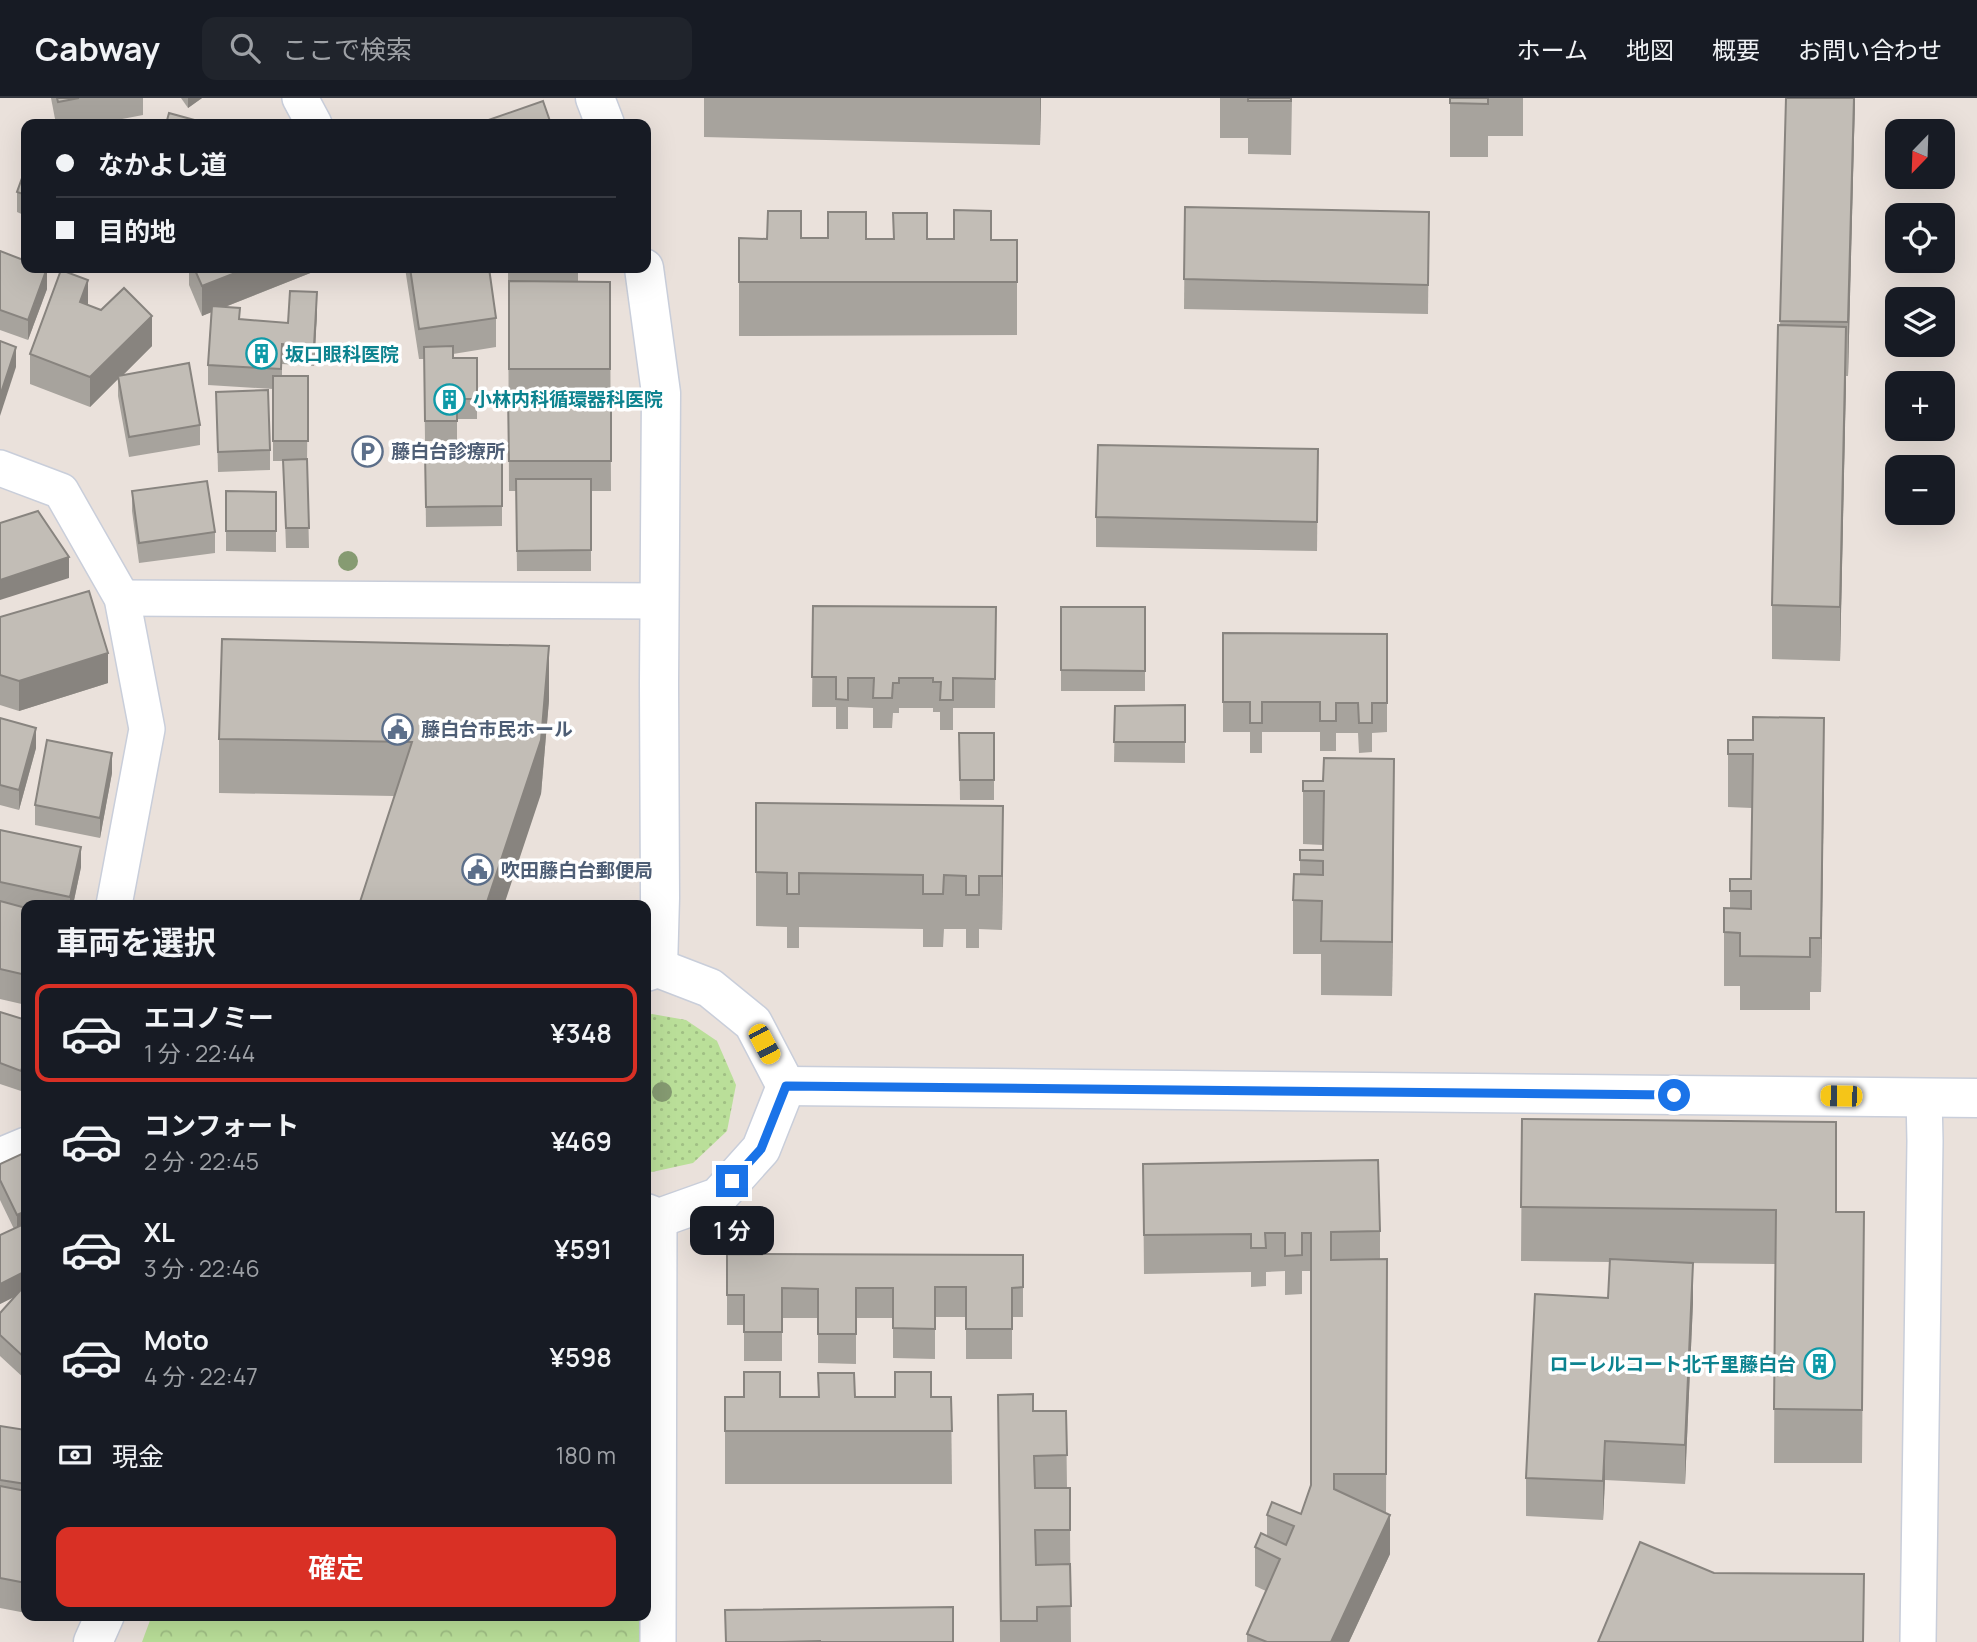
<!DOCTYPE html>
<html lang="ja">
<head>
<meta charset="utf-8">
<style>
	body { margin:0; font-family:Manrope,"Noto Sans JP",sans-serif; background:#20242c; color:#f1f3f6; height:100vh; display:flex; flex-direction:column; font-size:26px; white-space:nowrap }
	* { box-sizing:border-box; margin:0 }
	p { font-size:23px; color:#9ea1a6 }
	.icon { flex:none; width:38px; height:38px; fill:none; stroke:currentColor; stroke-width:2; stroke-linecap:round; stroke-linejoin:round }
	.map { position:relative; flex:1; overflow:hidden }
	.details { position:absolute; left:21px; top:802px; width:630px; height:721px; display:flex; flex-direction:column; background:#171b24; border-radius:14px; box-shadow:0 7px 28px #0002 }
	.details>* { flex:none }
	.guide { position:absolute; left:21px; top:21px; width:630px; height:154px; border-radius:14px; box-shadow:0 7px 28px #0002; display:grid; align-content:center; height:154px; padding:0 35px; background:#171b24 }
	.needle { width:46px; rotate:203deg }
	.fabs { position:absolute; left:1885px; top:21px; display:grid; gap:14px }
	.fabs a { display:grid; place-items:center; width:70px; height:70px; border-radius:14px; background:#171b24; box-shadow:0 7px 28px #0002; font-size:35px }
	.end { position:absolute; width:32px; height:32px; margin:-16px; border:9px solid #1a73e8; background:#fff; box-shadow:0 0 0 4px #fff }
	.from { border-radius:50% }
	.bubble { position:absolute; height:49px; border-radius:14px; background:#171b24; box-shadow:0 7px 28px #0002; font-size:23px; font-weight:600; line-height:49px; text-align:center }
	.car { position:absolute; width:21px; height:42px; margin:-21px -10px; border-radius:9px; box-shadow:0 0 5px 2px #0007; background:linear-gradient(#f5c518 24%,#345 0 40%,#f5c518 0 76%,#345 0 86%,#f5c518 0) }
	.guide b { display:flex; align-items:center; gap:24px; height:66px; font-size:26px }
	.guide b+b { border-top:2px solid #363941 }
	.guide i { width:18px; height:18px; background:#f1f3f6 }
	ul { padding:0; list-style:none }
	li { display:flex; align-items:center; gap:21px; height:98px; margin:0 14px 10px; padding:0 21px; border:4px solid transparent; border-radius:14px }
	li div { flex:1 }
	li b { display:block; font-size:26px }
	li em { font-style:normal; font-weight:600 }
	li.active { border-color:#d93025 }
	li>.icon { width:63px; height:63px; stroke-width:1.5 }
	h2 { padding:0 35px; font-size:32px; line-height:84px }
	.pay { display:flex; align-items:center; gap:18px; height:77px; padding:0 35px; font-size:26px }
	.pay p { margin-inline-start:auto }
	.action { display:flex; gap:14px; margin-top:auto; padding:14px 35px }
	.action a { flex:1; height:80px; border-radius:14px; background:#d93025; color:#fff; font-size:28px; font-weight:600; line-height:80px; text-align:center }
	header { display:flex; align-items:center; gap:42px; box-sizing:border-box; height:98px; padding:0 35px; background:#171b24; border-bottom:2px solid #363941 }
	header strong { font-size:33px }
	nav { display:flex; gap:38px; margin-inline-start:auto; font-size:24px }
	.search { width:490px; height:63px; background:#20242c; display:flex; align-items:center; gap:18px; box-sizing:border-box; padding:0 24px; border-radius:14px; color:#9ea1a6; font-size:26px }
	.map>svg:first-child { display:block }
	.grass { fill:url(#grass-dots) }
	.park { fill:url(#park-crowns) }
	.lines { fill:none; stroke-linecap:round; stroke-linejoin:round }
	.minor-casing { stroke:#c9ceda; stroke-width:38 }
	.tertiary-casing { stroke:#c9ceda; stroke-width:41 }
	.minor { stroke:#fff; stroke-width:35 }
	.tertiary { stroke:#fff; stroke-width:38 }
	.tree { fill:#869b72 }
	.wall { fill:#a7a39d }
	.shaded-wall { fill:#88847f }
	.building { fill:#c2bdb6; stroke:#88847f; stroke-width:2 }
	.route { stroke:#1a73e8; stroke-width:9 }
	.labels { text-anchor:middle; stroke-width:7; stroke-linejoin:round; paint-order:stroke }
	.culture-label { font-size:19px; font-weight:bold; fill:#0d838f; stroke:#fff; text-anchor:start }
	.service-label { font-size:19px; font-weight:bold; fill:#4e5e75; stroke:#fff; text-anchor:start }
</style>
</head>
<body>
<header>
<strong>Cabway</strong>
<div class="search"><svg class="icon" aria-label="search" viewBox="0 0 24 24"><circle cx="10" cy="10" r="6"/><path d="M15 15l6 6"/></svg>ここで検索</div>
<nav><a>ホーム</a><a>地図</a><a>概要</a><a>お問い合わせ</a></nav>
</header>
<div class="map">
<svg width="1977" height="1544" viewBox="0 0 1977 1544">
	<defs>
		<pattern id="grass-dots" width="8" height="8" patternUnits="userSpaceOnUse" patternTransform="scale(1.75)"><rect width="8" height="8" fill="#badf99"/><path d="M2 2h.1M6 6h.1" fill="none" stroke="#a0bf84" stroke-width="1.8" stroke-linecap="round"/></pattern>
		<pattern id="park-crowns" width="20" height="18" patternUnits="userSpaceOnUse" patternTransform="scale(1.75)"><rect width="20" height="18" fill="#badf99"/><path d="M2 6a3 3 0 1 1 6 0M12 15a3 3 0 1 1 6 0" fill="none" stroke="#a0bf84"/></pattern>
	</defs>
	<rect width="100%" height="100%" fill="#eae1db"/>
	<path class="grass" d="M652,916l34,6 31,21 19,44 -9,46 -34,32 -41,9 -6,-2v-154z"/>
	<path class="park" d="M152,1517h488v27h-498z"/>
	<g class="lines">
		<defs>
			<g id="minor">
				<path d="M300,0l14,26"/>
				<path d="M0,370l61,23 61,107 25,131 -33,176"/>
				<path d="M122,500l538,3"/>
				<path d="M0,1058l26,-11"/>
				<path d="M658,1544l1,-424"/>
				<path d="M1918,1544l7,-501 -1,-44"/>
			</g>
			<g id="tertiary">
				<path d="M595,0l10,26"/>
				<path d="M644,170l17,125 -2,291 1,214 -2,70"/>
				<path d="M646,874l12,-4 52,20 43,35 33,63"/>
				<path d="M786,988l1191,12"/>
				<path d="M646,1115l13,5 59,-21 43,-48 25,-63"/>
				<path d="M93,1544l12,-27"/>
			</g>
		</defs>
		<use href="#minor" class="minor-casing"/>
		<use href="#tertiary" class="tertiary-casing"/>
		<use href="#minor" class="minor"/>
		<use href="#tertiary" class="tertiary"/>
	</g>
	<g class="tree">
		<circle cx="348" cy="463" r="10"/>
		<circle cx="662" cy="994" r="10"/>
	</g>
	<g class="wall">
		<path d="M51,0h92v17l-47,9h-40z"/>
		<path d="M181,0h21l-14,10z"/>
		<path d="M704,0h337l-1,47 -336,-8z"/>
		<path d="M1220,0h72l-1,57 -43,-1v-16h-28z"/>
		<path d="M1450,0h73v38h-35v21h-38z"/>
		<path d="M1786,0h69l-7,278h-2l-6,285 -68,-2v-54l8,-280z"/>
		<path d="M26,69v49l-9,-4v-20z"/>
		<path d="M1185,109l244,5 -1,102 -244,-5z"/>
		<path d="M739,140l188,1 90,1v95l-278,1z"/>
		<path d="M0,153l47,38 -19,51 -28,-10z"/>
		<path d="M189,170h134l-98,39 15,12 48,4 29,-10 -3,53 -32,-2v12h26l-1,85 2,87h-23l-3,-87h-10v-72l-65,-4v-20l3,-53 -9,4 -13,-31z"/>
		<path d="M405,170h84l7,50v29l-43,7v4h24v61h-20v22h-32l-1,-82h-5z"/>
		<path d="M508,170h70v14h32l1,209h-20v80h-74l-1,-80h-7z"/>
		<path d="M88,207l64,41 -29,29 77,50v20l-71,12 -11,-61v-17l-28,28 -60,-23v-30z"/>
		<path d="M216,294l54,58v20l-52,2z"/>
		<path d="M1318,351l-1,102 -221,-4v-30z"/>
		<path d="M502,354v74l-76,1 -1,-74z"/>
		<path d="M132,393l83,41v21l-76,10 -7,-52z"/>
		<path d="M226,393l50,1v60l-50,-1z"/>
		<path d="M813,508l183,1 -1,101h-42v22h-13v-18h-7v-4h-34v5h-6l-1,15h-19v-20l-25,-1v22h-12v-22h-24z"/>
		<rect x="1061" y="509" width="84" height="84"/>
		<path d="M0,519l108,66 -89,28 -19,-6z"/>
		<path d="M1223,535l164,1v98l-15,1v19l-13,1 -1,-20h-22v18h-16v-19h-58v21h-12v-21h-27z"/>
		<path d="M549,602l-8,94 -147,2 -175,-3v-54z"/>
		<path d="M1185,607v58l-71,-1 1,-56z"/>
		<path d="M0,620l36,30 -17,62 -19,-5z"/>
		<path d="M959,635h35v67h-34z"/>
		<path d="M1728,642l96,32 -3,220h-11v18h-70v-24h-16v-78l6,1v-30h21l1,-71 -24,-1z"/>
		<path d="M112,675l-12,65 -65,-13v-20z"/>
		<path d="M1303,683l91,32 -2,183 -71,-1v-41h-28v-54l7,-26v-24h23v-5l-20,-1z"/>
		<path d="M756,705l247,57 -1,70 -23,-1v19h-13v-19h-22l-1,18h-20v-18l-124,-2v21h-12v-21l-31,-1z"/>
		<path d="M0,732l81,37 -8,38h-47v100l-26,-6z"/>
		<path d="M0,914l26,8 -5,71 -21,-7z"/>
		<path d="M1522,1021l314,93h28l-2,251h-88l1,-199 -90,-1 8,39 -8,182 -80,-4 -2,40 -77,-4v-38l82,-180 2,-36 -89,-1z"/>
		<path d="M26,1054v228l-26,-24v-43l14,-16 -14,7v-69l14,-6 -14,-29v-36z"/>
		<path d="M1143,1066l237,67v28h7l-1,253h-3l7,42 -41,88h-102v-8l19,-43 -11,-5v-39l12,-11v-21l34,-1 10,-29v-214h-9v23l-17,1v-24l-19,1v14l-15,1v-15l-107,2z"/>
		<path d="M727,1156l296,1v62h-11v42h-46v-42h-31v42l-42,-1v-40h-37v46l-38,-1v-45h-36v43h-38v-36h-17z"/>
		<path d="M998,1297l35,16h33l1,77 3,42 1,112h-71z"/>
		<path d="M725,1299h226l1,87h-227z"/>
		<path d="M0,1328l26,4v183l-26,-5z"/>
		<path d="M725,1512l228,32h-228z"/>
	</g>
	<g class="shaded-wall">
		<path d="M188,0h14l-14,10z"/>
		<path d="M1040,0h1l-1,47z"/>
		<path d="M1854,0h1l-7,278v-54z"/>
		<path d="M47,170v21l-19,51v-20z"/>
		<path d="M248,170h75l-121,48v-30z"/>
		<path d="M88,182v30l-8,-8z"/>
		<path d="M317,194v21l-3,53v-20z"/>
		<path d="M152,218v30l-33,33 -1,-3v3l-28,28v-30z"/>
		<path d="M1846,229v54l-6,280v-54z"/>
		<path d="M16,249v20l-16,49v-20z"/>
		<path d="M69,459v21l-69,22v-20z"/>
		<path d="M549,548v54l-8,94 -37,111h-18z"/>
		<path d="M108,555v30l-89,28v-30z"/>
		<path d="M1824,620v54l-3,220v-54z"/>
		<path d="M36,630v20l-17,62v-20z"/>
		<path d="M112,655v20l-12,65v-20z"/>
		<path d="M1394,661v54l-2,183v-54z"/>
		<path d="M1003,708v54l-1,70v-54z"/>
		<path d="M81,749v20l-8,38h-3v-8z"/>
		<path d="M26,958v20l-5,15v-20z"/>
		<path d="M26,1113v20l-9,4v-20z"/>
		<path d="M1693,1165v39l-8,182v-39z"/>
		<path d="M26,1173v20l-26,13v-20z"/>
		<path d="M1605,1343v39l-2,40v-39z"/>
		<path d="M1390,1417v39l-41,88h-18z"/>
	</g>
	<g class="building">
		<path d="M57,0h22l-21,4z"/>
		<rect x="1248" y="0" width="43" height="3"/>
		<path d="M1450,0h38v6l-38,-1z"/>
		<path d="M1786,0h68l-6,224 -68,-1z"/>
		<path d="M543,3l8,23h-74z"/>
		<path d="M169,15l40,11h-43z"/>
		<path d="M26,69v28l-9,-3z"/>
		<path d="M1185,109l244,5 -1,73 -244,-6z"/>
		<path d="M954,112l37,1v29h26v42h-278v-44l28,1 1,-28h33v27h27v-26h38v27h28l-1,-26h34v26h27z"/>
		<path d="M0,153l26,10v7h21l-19,52 -28,-10z"/>
		<path d="M194,170h54l-46,18z"/>
		<path d="M410,170h79l7,50 -77,11z"/>
		<path d="M509,170h69v1l-69,2z"/>
		<path d="M61,172l27,10 -8,22 21,8 23,-22 28,28 -62,61 -60,-23z"/>
		<path d="M509,183l101,1v87h-101z"/>
		<path d="M290,193l27,1 -3,54 -32,-2 -1,25 -73,-4 4,-59 28,2 -1,11 49,4z"/>
		<path d="M1778,227l68,2 -6,280 -68,-2z"/>
		<path d="M0,243l16,6 -16,49z"/>
		<path d="M453,248v12h24v41h-20v22h-32l-1,-74z"/>
		<path d="M189,265l11,62 -71,12 -11,-61z"/>
		<rect x="273" y="278" width="35" height="65"/>
		<path d="M268,292l2,60 -52,2 -2,-60z"/>
		<path d="M508,296h103v67h-102z"/>
		<path d="M1098,347l220,4 -1,73 -221,-5z"/>
		<path d="M502,354v54l-76,1 -1,-54z"/>
		<path d="M307,361l2,69h-23l-3,-68z"/>
		<path d="M516,381h75v71l-74,1z"/>
		<path d="M207,383l8,51 -76,11 -7,-52z"/>
		<path d="M226,393l50,1v39h-50z"/>
		<path d="M38,413l31,46 -69,23v-57z"/>
		<path d="M89,493l19,62 -89,28 -19,-6v-58z"/>
		<path d="M813,508l183,1 -1,72 -42,-1v22h-13l1,-18h-8v-4h-34v5h-6l-1,15h-19l1,-20h-26v22l-12,-1v-22h-24z"/>
		<path d="M1061,509h84v64l-84,-1z"/>
		<path d="M1223,535l164,1v69h-15v20h-13l-1,-20h-22v18h-16v-19h-58v21h-12v-21h-27z"/>
		<path d="M222,541l327,7 -8,94 -55,165h-127l53,-163 -193,-3z"/>
		<path d="M1185,607v37h-71l1,-36z"/>
		<path d="M1753,619l71,1 -3,220h-11v19l-70,-1v-23l-16,-1v-24l27,1v-18h-21v-12h21l2,-125h-25v-14h25z"/>
		<path d="M0,620l36,10 -17,62 -19,-5z"/>
		<path d="M959,635h35v47h-34z"/>
		<path d="M47,642l65,13 -12,65 -65,-13z"/>
		<path d="M1324,660l70,1 -2,183 -71,-1 1,-40 -29,-1 1,-26 29,1v-14l-23,-1v-10h23l1,-59h-21v-10h20z"/>
		<path d="M756,705l247,3 -1,70h-23v19h-13v-19l-22,-1 -1,19h-20v-19l-124,-2v21h-12v-21l-31,-1z"/>
		<path d="M0,732l81,17 -11,50 -70,-15z"/>
		<path d="M0,803l26,7v67l-26,-6z"/>
		<path d="M0,914l26,8v36l-5,15 -21,-8z"/>
		<path d="M1522,1021l314,3v90h28l-2,198 -88,-1 2,-199 -255,-3z"/>
		<path d="M26,1054v59l-9,4 -17,-35v-16z"/>
		<path d="M1378,1062l2,71 -49,1v28l56,-1 -1,215h-52v15l56,26 -59,127h-64l-20,-8 33,-75 -25,-12 6,-14 25,12 8,-19 -27,-11 5,-13 29,12 10,-29v-252h-9v22l-17,1v-23h-20l1,15h-15v-14l-107,1 -1,-71z"/>
		<path d="M26,1125v48l-26,13v-49z"/>
		<path d="M727,1156l296,1v32l-11,1v41h-46v-42h-31v42l-42,-1v-40h-37v46h-38v-45l-36,-1v44h-38v-37h-17z"/>
		<path d="M1610,1161l83,4 -8,182 -80,-4 -2,40 -77,-3 9,-184 73,4z"/>
		<path d="M26,1186v75l-26,-24v-22z"/>
		<path d="M744,1274h36v25h39l-1,-24h36l1,24h40v-25h36v25h20l1,34h-227v-34h19z"/>
		<path d="M1033,1296v17h33l1,44 -33,1 1,32h35v42h-35l1,35 34,-1 1,42 -34,1v14h-36l-3,-226z"/>
		<path d="M0,1328l26,4v54l-26,-4z"/>
		<path d="M0,1388l26,5v92l-26,-5z"/>
		<path d="M1640,1444l74,31 150,1 -1,68h-265z"/>
		<path d="M953,1509v35h-133v-1l-38,1h-56l-1,-32z"/>
	</g>
	<g class="lines">
		<path class="route" d="M732,1083l29,-32 25,-63 888,9"/>
	</g>
	<defs>
		<symbol id="building-ring" viewBox="-11 -11 22 22"><circle r="9.5" fill="#fff" stroke="#0f9aa8" stroke-width="1.5"/><path d="M-4-6H4V6H1V3H-1V6H-4ZM-2.5-4.3h1.7v1.8h-1.7ZM.8-4.3h1.7v1.8H.8ZM-2.5-1h1.7V.8h-1.7ZM.8-1h1.7V.8H.8Z" fill="#0f9aa8"/></symbol>
		<symbol id="parking-ring" viewBox="-11 -11 22 22"><circle r="9.5" fill="#fff" stroke="#5c6f8a" stroke-width="1.5"/><path d="M-3.5-5.5H1a3.5 3.5 0 0 1 0 7H-1V5.5H-3.5ZM-1-3.4V-.6H.8a1.4 1.4 0 0 0 0-2.8Z" fill="#5c6f8a"/></symbol>
		<symbol id="civic-ring" viewBox="-11 -11 22 22"><circle r="9.5" fill="#fff" stroke="#5c6f8a" stroke-width="1.5"/><path d="M-.6-6.5H3V-4.5H.6V-3L4-1V1h2V6H-6V1h2V-1L-.6-3ZM-1.2 2.5V6h2.4V2.5Z" fill="#5c6f8a"/></symbol>
	</defs>
	<g fill-rule="evenodd">
		<use href="#building-ring" x="244" y="238" width="35" height="35"/>
		<use href="#building-ring" x="432" y="284" width="35" height="35"/>
		<use href="#parking-ring" x="350" y="336" width="35" height="35"/>
		<use href="#civic-ring" x="380" y="614" width="35" height="35"/>
		<use href="#civic-ring" x="460" y="754" width="35" height="35"/>
		<use href="#building-ring" x="1802" y="1248" width="35" height="35"/>
	</g>
	<g class="labels">
		<g class="culture-label">
			<text x="285" y="263">坂口眼科医院</text>
			<text x="473" y="308">小林内科循環器科医院</text>
			<text x="1796" y="1273" text-anchor="end">ローレルコート北千里藤白台</text>
		</g>
		<g class="service-label">
			<text x="391" y="360">藤白台診療所</text>
			<text x="421" y="638">藤白台市民ホール</text>
			<text x="501" y="779">吹田藤白台郵便局</text>
		</g>
	</g>
</svg>
<div class="fabs">
<a><svg class="needle" viewBox="-14 -14 28 28"><path d="M0-13l5 13h-10z" fill="#e53935"/><path d="M0 13l5-13h-10z" fill="#9ea1a6"/></svg></a>
<a><svg class="icon" aria-label="locate" viewBox="0 0 24 24"><circle cx="12" cy="12" r="6"/><path d="M12 2v4M12 18v4M2 12h4M18 12h4"/></svg></a>
<a><svg class="icon" aria-label="layers" viewBox="0 0 24 24"><path d="M12 4l9 5-9 5-9-5zM3 14l9 5 9-5"/></svg></a>
<a>+</a>
<a>−</a>
</div>
<i class="end from" style="left:1674px;top:997px"></i>
<i class="end" style="left:732px;top:1083px"></i>
<div class="bubble" style="left:690px;top:1108px;width:84px">1 分</div>
<i class="car" style="left:764px;top:946px;rotate:152deg"></i>
<i class="car" style="left:1841px;top:998px;rotate:271deg"></i>
<div class="guide">
<b><i class="from"></i>なかよし道</b>
<b><i></i>目的地</b>
</div>
<section class="details">
<h2>車両を選択</h2>
<ul>
<li class="active"><svg class="icon" aria-label="car" viewBox="0 0 24 24"><path d="M5 17H2v-5l4-1 3-4h7l3 4 3 1v5h-3M9 17h6M6 11h13"/><circle cx="7" cy="17" r="2"/><circle cx="17" cy="17" r="2"/></svg><div><b>エコノミー</b><p>1 分 · 22:44</p></div><em>¥348</em></li>
<li><svg class="icon" aria-label="car" viewBox="0 0 24 24"><path d="M5 17H2v-5l4-1 3-4h7l3 4 3 1v5h-3M9 17h6M6 11h13"/><circle cx="7" cy="17" r="2"/><circle cx="17" cy="17" r="2"/></svg><div><b>コンフォート</b><p>2 分 · 22:45</p></div><em>¥469</em></li>
<li><svg class="icon" aria-label="car" viewBox="0 0 24 24"><path d="M5 17H2v-5l4-1 3-4h7l3 4 3 1v5h-3M9 17h6M6 11h13"/><circle cx="7" cy="17" r="2"/><circle cx="17" cy="17" r="2"/></svg><div><b>XL</b><p>3 分 · 22:46</p></div><em>¥591</em></li>
<li><svg class="icon" aria-label="car" viewBox="0 0 24 24"><path d="M5 17H2v-5l4-1 3-4h7l3 4 3 1v5h-3M9 17h6M6 11h13"/><circle cx="7" cy="17" r="2"/><circle cx="17" cy="17" r="2"/></svg><div><b>Moto</b><p>4 分 · 22:47</p></div><em>¥598</em></li>
</ul>
<div class="pay"><svg class="icon" aria-label="cash" viewBox="0 0 24 24"><path d="M3 7h18v10H3z"/><circle cx="12" cy="12" r="2"/></svg>現金<p>180 m</p></div>
<div class="action"><a>確定</a></div>
</section>
</div>
</body>
</html>
